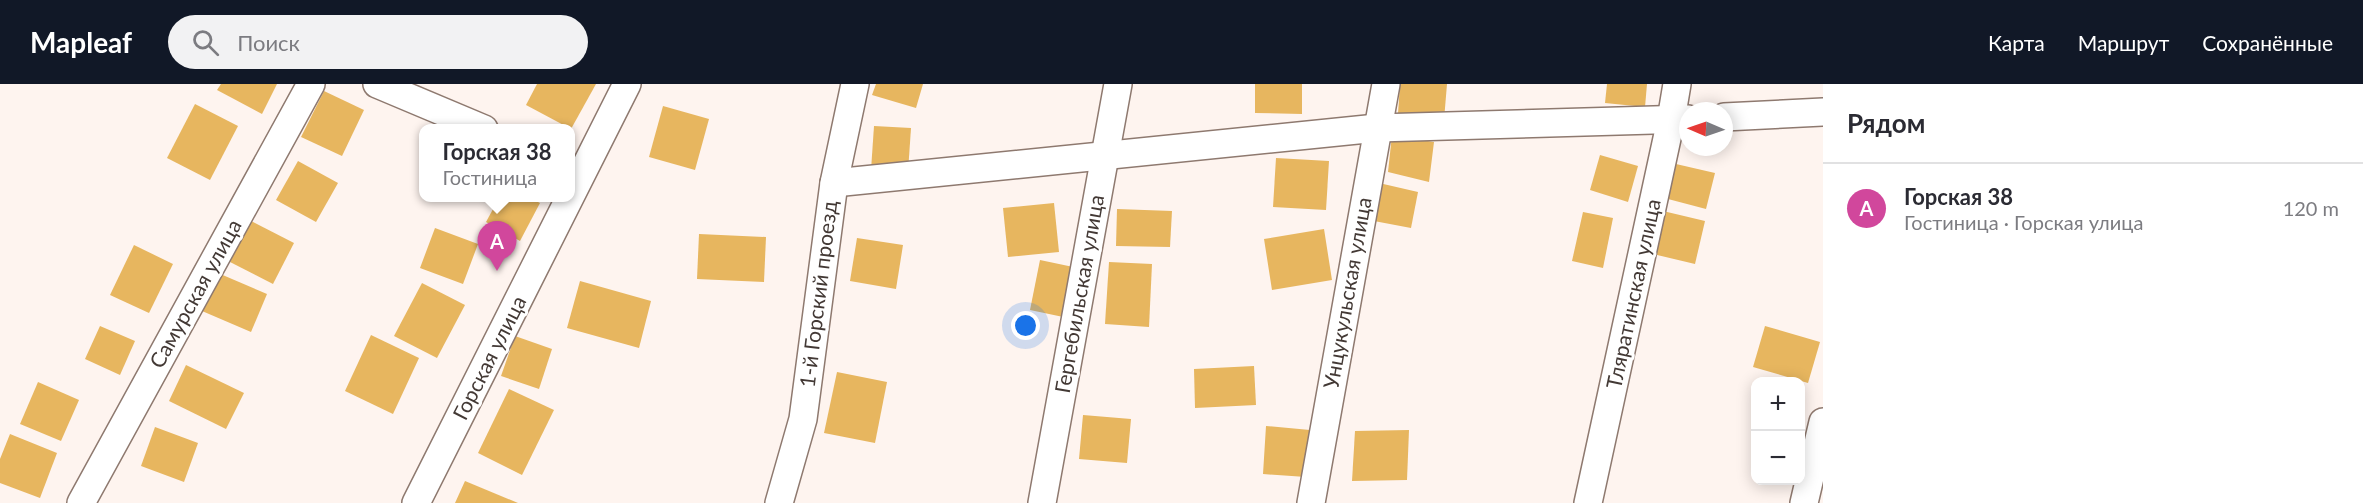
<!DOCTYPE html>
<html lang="ru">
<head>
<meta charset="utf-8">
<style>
	body { margin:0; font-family:Lato,sans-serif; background:#f2f2f3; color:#2b2b33 }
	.controls { position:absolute; right:18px; bottom:18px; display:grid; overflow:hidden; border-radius:12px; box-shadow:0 3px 15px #0003 }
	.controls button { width:54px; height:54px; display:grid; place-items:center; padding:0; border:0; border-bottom:2px solid #e1e1e2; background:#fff; color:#2b2b33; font:30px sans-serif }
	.compass { position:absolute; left:1679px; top:18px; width:54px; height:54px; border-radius:50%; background:#fff; box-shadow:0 3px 15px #0003; rotate:272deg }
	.you { position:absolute; left:1026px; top:242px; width:21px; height:21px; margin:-15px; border:4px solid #fff; border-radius:50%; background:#1a73e8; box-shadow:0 0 0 9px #1a73e833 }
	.badge { display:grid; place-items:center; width:39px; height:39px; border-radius:50%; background:#111827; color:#fff; font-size:20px; font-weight:700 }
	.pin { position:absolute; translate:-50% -50px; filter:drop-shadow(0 2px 3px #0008) }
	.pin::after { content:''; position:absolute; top:32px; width:21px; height:18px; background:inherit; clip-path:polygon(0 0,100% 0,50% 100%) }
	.popup { position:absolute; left:419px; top:40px; width:156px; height:78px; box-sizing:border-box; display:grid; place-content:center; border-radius:12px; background:#fff; filter:drop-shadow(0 2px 4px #0005); font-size:20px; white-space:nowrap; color:#7c7c81 }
	.popup b { font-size:22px; color:#2b2b33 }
	.popup::after { content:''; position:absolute; left:50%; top:100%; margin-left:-12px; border:12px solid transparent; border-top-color:#fff }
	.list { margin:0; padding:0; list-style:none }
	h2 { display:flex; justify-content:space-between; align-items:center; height:78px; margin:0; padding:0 24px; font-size:26px }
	h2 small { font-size:20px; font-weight:400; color:#7c7c81 }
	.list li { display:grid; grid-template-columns:39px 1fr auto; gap:18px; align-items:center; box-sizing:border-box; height:90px; padding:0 24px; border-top:2px solid #e1e1e2 }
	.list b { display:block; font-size:22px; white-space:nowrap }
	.list p { margin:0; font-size:20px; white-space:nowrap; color:#7c7c81 }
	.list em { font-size:20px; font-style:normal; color:#7c7c81 }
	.icon { flex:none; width:33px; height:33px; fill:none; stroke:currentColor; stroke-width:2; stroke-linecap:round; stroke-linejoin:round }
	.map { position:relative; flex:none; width:1823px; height:419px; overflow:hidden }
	header { display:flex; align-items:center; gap:36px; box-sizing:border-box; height:84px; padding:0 30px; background:#111827; color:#fff }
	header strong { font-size:28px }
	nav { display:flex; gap:33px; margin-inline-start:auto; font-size:21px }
	.search { width:420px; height:54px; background:#f2f2f3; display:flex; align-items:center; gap:15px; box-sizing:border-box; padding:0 21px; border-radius:33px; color:#7c7c81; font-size:22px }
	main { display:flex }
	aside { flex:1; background:#fff }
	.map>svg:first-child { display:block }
	.building { fill:#e7b65f }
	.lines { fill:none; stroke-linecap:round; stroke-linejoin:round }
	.minor-casing { stroke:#8e796f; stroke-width:30 }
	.minor { stroke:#fff; stroke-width:27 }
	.labels { text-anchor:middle; stroke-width:6; stroke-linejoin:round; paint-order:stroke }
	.street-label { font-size:21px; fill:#433935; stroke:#fff }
</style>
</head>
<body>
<header>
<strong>Mapleaf</strong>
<div class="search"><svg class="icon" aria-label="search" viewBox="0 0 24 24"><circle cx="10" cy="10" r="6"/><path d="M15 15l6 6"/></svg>Поиск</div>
<nav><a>Карта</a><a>Маршрут</a><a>Сохранённые</a></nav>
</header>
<main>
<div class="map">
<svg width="1823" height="419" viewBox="0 0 1823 419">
	<rect width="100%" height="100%" fill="#fef4ef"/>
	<!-- building -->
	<g class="building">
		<polygon points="221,0 277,0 262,30 217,6"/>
		<polygon points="537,0 596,0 571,45 526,21"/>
		<polygon points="876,0 923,0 916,24 872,11"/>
		<polygon points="1255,0 1302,0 1302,30 1255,29"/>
		<polygon points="1400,0 1447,0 1444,36 1398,30"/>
		<polygon points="1607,0 1647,0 1645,23 1605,19"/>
		<polygon points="324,7 364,26 342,72 301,53"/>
		<polygon points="195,20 238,42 210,96 167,74"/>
		<polygon points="663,22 709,35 695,86 649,73"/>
		<polygon points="874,42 911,44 908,88 871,86"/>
		<polygon points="1392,51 1434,58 1429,98 1388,88"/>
		<polygon points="1600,71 1638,82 1628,118 1590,106"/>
		<polygon points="1276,74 1329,77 1326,126 1273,123"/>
		<polygon points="298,77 338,99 316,138 276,116"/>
		<polygon points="1676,80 1715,89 1706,125 1668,115"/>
		<polygon points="1379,99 1418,108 1411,144 1374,137"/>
		<polygon points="499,114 530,114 540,119 520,157 486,138"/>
		<polygon points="1054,119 1059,168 1008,173 1003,124"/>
		<polygon points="1117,125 1172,127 1170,163 1116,162"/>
		<polygon points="1663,127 1705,137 1695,180 1653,170"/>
		<polygon points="1583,128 1613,134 1603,184 1572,177"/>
		<polygon points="251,137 294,159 273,200 230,178"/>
		<polygon points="435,144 478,160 463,200 420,184"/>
		<polygon points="1324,145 1332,196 1272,206 1264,155"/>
		<polygon points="699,150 766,153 764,198 697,195"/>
		<polygon points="857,154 903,161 896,205 850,197"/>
		<polygon points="134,161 173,180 149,229 110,211"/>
		<polygon points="1040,176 1078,184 1068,234 1030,226"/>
		<polygon points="1109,178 1152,180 1149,243 1105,240"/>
		<polygon points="218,189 267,210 251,248 202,227"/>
		<polygon points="580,197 651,217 639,264 567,244"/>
		<polygon points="422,199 465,221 437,274 394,252"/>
		<polygon points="100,242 135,257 120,291 85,275"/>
		<polygon points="1765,242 1820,258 1808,299 1753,283"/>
		<polygon points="371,251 419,274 393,330 345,307"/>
		<polygon points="515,252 552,265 539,305 501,292"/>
		<polygon points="186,281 244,309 226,345 169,317"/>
		<polygon points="1254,282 1256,321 1195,324 1194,285"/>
		<polygon points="837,288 887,298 875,359 824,349"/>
		<polygon points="38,298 79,316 61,357 20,340"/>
		<polygon points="509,305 554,326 522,391 478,369"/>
		<polygon points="1083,331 1131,335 1127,379 1079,375"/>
		<polygon points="1266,342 1310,346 1306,393 1263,390"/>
		<polygon points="155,343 198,359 184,398 141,382"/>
		<polygon points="1409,346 1407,396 1352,397 1355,347"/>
		<polygon points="10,350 57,369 40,414 0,399 0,375"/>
		<polygon points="465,397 518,419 455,419"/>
	</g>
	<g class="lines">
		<defs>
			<g id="minor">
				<polyline points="377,0 484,45"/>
				<polyline points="1724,33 1823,28"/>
				<polyline points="834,99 1377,44 1688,35"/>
				<polyline points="81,419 311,0"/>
				<polyline points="416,419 627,0"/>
				<polyline points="779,419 803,335 834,99 855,0"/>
				<polyline points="1042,419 1118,0"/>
				<polyline points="1311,419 1386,0"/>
				<polyline points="1588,419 1671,36 1677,0"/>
				<polyline points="1804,419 1823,338"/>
			</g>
		</defs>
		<!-- minor casing -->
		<use href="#minor" class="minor-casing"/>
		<!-- minor -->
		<use href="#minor" class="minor"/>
	</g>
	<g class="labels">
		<!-- street labels -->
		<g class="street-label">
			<text transform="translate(1348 209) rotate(-80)" y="7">Унцукульская улица</text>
			<text transform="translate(196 210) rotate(-61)" y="7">Самурская улица</text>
			<text transform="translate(819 210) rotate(-83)" y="7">1-й Горский проезд</text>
			<text transform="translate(1080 210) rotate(-80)" y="7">Гергебильская улица</text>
			<text transform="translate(1634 210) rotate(-78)" y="7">Тляратинская улица</text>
			<text transform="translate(490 274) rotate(-63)" y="7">Горская улица</text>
		</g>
	</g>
</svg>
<div class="controls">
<button>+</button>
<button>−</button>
</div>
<svg class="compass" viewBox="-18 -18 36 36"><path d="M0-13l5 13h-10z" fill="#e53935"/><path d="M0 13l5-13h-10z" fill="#7c7c81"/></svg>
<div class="you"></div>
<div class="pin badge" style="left:497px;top:187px;background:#d1479c">A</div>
<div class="popup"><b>Горская 38</b>Гостиница</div>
</div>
<aside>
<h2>Рядом<small></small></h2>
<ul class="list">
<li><span class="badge" style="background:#d1479c">A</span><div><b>Горская 38</b><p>Гостиница · Горская улица</p></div><em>120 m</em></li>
</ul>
</aside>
</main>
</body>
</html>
